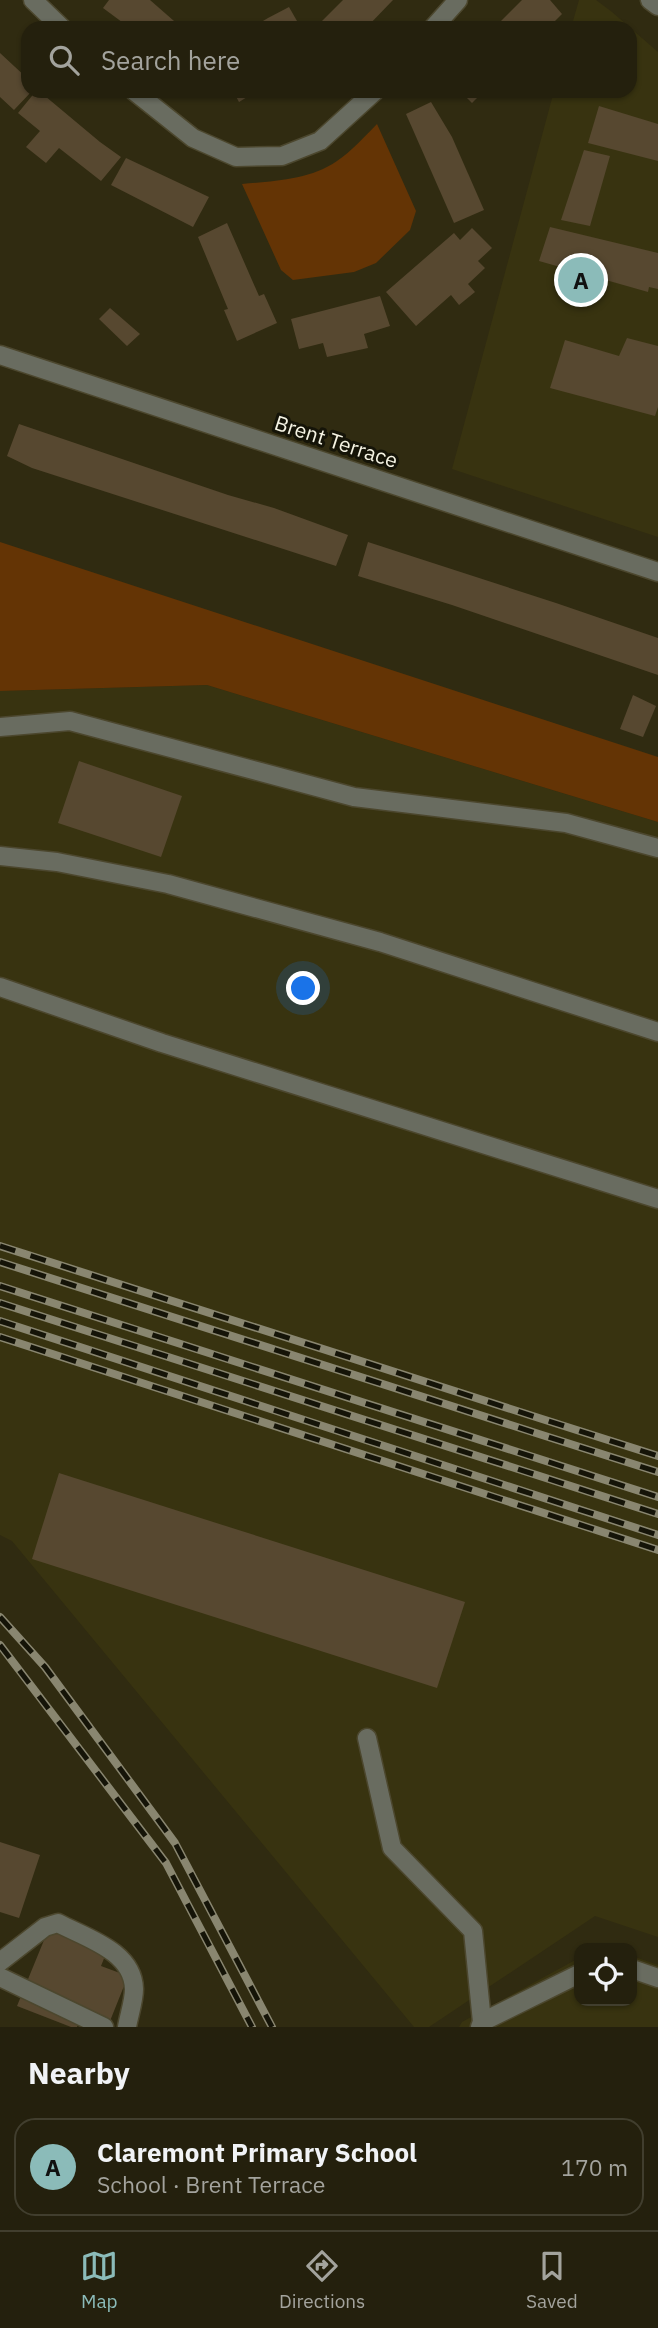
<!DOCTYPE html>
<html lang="en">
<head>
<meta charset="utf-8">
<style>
	body { margin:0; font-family:"IBM Plex Sans",sans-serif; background:#302d1b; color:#f1f3f6 }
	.controls { position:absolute; right:21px; bottom:21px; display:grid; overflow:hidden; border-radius:14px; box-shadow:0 2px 5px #0004 }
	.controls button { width:63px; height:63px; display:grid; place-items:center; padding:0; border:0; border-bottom:2px solid #413e2e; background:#24200d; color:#f1f3f6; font:35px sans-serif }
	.you { position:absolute; left:304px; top:989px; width:24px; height:24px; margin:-18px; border:5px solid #fff; border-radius:50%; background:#1a73e8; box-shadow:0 0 0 10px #1a73e833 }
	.badge { display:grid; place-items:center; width:46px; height:46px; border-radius:50%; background:#8bbbb9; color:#111; font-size:23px; font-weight:700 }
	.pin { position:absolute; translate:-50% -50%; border:4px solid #fff; box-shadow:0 2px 7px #0006 }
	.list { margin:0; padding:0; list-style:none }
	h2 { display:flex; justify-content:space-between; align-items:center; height:91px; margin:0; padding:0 28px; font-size:30px }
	h2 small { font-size:23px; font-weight:400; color:#a3a39d }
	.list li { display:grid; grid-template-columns:46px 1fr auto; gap:21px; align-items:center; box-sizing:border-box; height:98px; margin:0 14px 14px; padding:0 14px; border:2px solid #413e2e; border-radius:21px }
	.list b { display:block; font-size:26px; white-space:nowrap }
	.list p { margin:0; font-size:23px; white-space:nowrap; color:#a3a39d }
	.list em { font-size:23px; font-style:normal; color:#a3a39d }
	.icon { flex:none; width:38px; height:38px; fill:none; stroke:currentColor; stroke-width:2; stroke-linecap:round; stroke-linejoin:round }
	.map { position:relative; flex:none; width:658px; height:2027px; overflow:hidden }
	.search { position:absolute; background:#24200d; box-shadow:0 2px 5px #0004; left:21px; right:21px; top:21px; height:77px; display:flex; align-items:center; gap:18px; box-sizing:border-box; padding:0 24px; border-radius:21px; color:#a3a39d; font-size:26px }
	.sheet { height:203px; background:#24200d }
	nav { display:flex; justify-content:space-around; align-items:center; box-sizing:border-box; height:98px; border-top:2px solid #413e2e; background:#24200d; font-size:19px; color:#a3a39d }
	nav a { display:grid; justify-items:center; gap:4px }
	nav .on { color:#8bbbb9 }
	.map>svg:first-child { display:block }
	.built { fill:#383310 }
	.green { fill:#643405 }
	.building { fill:#574830 }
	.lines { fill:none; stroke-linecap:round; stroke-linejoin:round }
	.minor-casing { stroke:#4c472e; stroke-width:21 }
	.minor { stroke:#696c60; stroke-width:18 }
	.rail-casing { stroke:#898670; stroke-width:8 }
	.rail { stroke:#151408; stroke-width:5; stroke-dasharray:16; stroke-linecap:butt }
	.labels { text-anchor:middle; stroke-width:6; stroke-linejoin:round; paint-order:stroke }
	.street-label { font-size:21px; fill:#f5f3e3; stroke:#151408 }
</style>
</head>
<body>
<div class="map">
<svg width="658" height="2027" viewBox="0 0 658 2027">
	<rect width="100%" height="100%" fill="#302b11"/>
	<!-- built -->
	<g class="built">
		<polygon points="579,0 596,0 612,12 658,52 658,537 452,469 554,91 630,91 630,28 571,28"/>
		<polygon points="207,685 658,822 658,1937 595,1916 429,2027 414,2027 12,1541 0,1535 0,691"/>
		<polygon points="632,1956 658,1965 658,2027 459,2027 462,2022 579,1958 579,2001 632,2001"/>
	</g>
	<!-- green -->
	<g class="green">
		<path d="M 377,124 L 416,211 L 410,230 L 376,263 L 354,272 L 293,280 L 281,270 L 242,184 C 274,181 310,180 337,161 C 352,151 365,136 377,124 Z"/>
		<polygon points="0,542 658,757 658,822 207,685 0,691"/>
	</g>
	<!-- building -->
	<g class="building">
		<polygon points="109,0 150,0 182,28 130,28 103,8"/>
		<polygon points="343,0 393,0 366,28 315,28"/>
		<polygon points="522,0 550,0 562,14 548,28 494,28"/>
		<polygon points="289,7 301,28 251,28 268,18"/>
		<polygon points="0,53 28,79 28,91 32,91 14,110 0,97"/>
		<polygon points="36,91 39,91 100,142 121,157 101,181 59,148 46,163 26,147 40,131 18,113"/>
		<polygon points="233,91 257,91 239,102"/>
		<polygon points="460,91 484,91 472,103"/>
		<polygon points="431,102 452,137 484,210 454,223 406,114"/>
		<polygon points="599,106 658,124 658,161 588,143"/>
		<polygon points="584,150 610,156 590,226 561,220"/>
		<polygon points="126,158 209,197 193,227 111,185"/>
		<polygon points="227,223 259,296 264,294 277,323 237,341 224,310 228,309 198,237"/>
		<polygon points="550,227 658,253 658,289 649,287 648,292 539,261"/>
		<polygon points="472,228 492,248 478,261 485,268 468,284 475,292 459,305 451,295 416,326 386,292 454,233 460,240"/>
		<polygon points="380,296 390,326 364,334 368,348 327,357 323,343 299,349 291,319"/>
		<polygon points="110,308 140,334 127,346 99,319"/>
		<polygon points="627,338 658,346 658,407 655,416 550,388 565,340 619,356"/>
		<polygon points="19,424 228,495 274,508 348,535 336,566 32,468 7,456"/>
		<polygon points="368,542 556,603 658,638 658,675 452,605 358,576"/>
		<polygon points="633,695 656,706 643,737 620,729"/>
		<polygon points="79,761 182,796 161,857 58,823"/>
		<polygon points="59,1473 465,1602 437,1688 32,1559"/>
		<polygon points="0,1842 40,1855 19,1918 0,1912"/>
		<polygon points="49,1928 107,1951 101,1966 128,1976 110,2021 84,2010 77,2027 71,2027 17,2006"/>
	</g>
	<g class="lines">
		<defs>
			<g id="minor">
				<polyline points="33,0 62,28"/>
				<polyline points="650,0 658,6"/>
				<polyline points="433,28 458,0"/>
				<polyline points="134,91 193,138 236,157 282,156 320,141 375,91"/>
				<polyline points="0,355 658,572"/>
				<polyline points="0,727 70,721 354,797 566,823 658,848"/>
				<polyline points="0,856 57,862 168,884 380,942 658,1032"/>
				<polyline points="0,987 162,1043 658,1199"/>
				<polyline points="367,1738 392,1848 473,1931 482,2022"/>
				<path d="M 0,1962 L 45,1927 L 58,1923 C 86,1938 133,1951 134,1989 C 134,2001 129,2015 127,2027"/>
				<polyline points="632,1969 658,1978"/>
				<polyline points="0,1977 104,2027"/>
				<polyline points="480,2027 482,2022 579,1974"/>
			</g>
		</defs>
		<!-- minor casing -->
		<use href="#minor" class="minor-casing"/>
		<!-- minor -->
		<use href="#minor" class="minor"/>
		<defs>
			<g id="rail">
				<polyline points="0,1246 658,1456"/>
				<polyline points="0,1262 658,1472"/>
				<polyline points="0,1286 658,1497"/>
				<polyline points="0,1303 658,1514"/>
				<polyline points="0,1321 658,1535"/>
				<polyline points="0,1337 658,1550"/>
				<polyline points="0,1617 45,1667 175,1843 272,2027"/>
				<polyline points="0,1645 166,1863 252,2027"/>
			</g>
		</defs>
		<!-- rail casing -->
		<use href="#rail" class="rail-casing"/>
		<!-- rail -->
		<use href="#rail" class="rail"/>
	</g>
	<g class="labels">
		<!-- street labels -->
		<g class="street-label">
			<text transform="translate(336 442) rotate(18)" y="7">Brent Terrace</text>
		</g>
	</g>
</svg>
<div class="controls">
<button><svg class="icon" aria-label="locate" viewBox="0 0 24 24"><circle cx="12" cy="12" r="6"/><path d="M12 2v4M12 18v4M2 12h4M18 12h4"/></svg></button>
</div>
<div class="you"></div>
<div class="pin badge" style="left:581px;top:280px">A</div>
<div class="search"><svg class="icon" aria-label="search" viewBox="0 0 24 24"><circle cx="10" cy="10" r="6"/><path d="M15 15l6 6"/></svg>Search here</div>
</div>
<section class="sheet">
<h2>Nearby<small></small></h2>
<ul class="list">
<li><span class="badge">A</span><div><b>Claremont Primary School</b><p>School · Brent Terrace</p></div><em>170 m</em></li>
</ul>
</section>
<nav>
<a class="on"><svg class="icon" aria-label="map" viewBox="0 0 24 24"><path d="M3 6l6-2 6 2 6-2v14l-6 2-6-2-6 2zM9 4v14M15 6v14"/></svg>Map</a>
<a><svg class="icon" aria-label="directions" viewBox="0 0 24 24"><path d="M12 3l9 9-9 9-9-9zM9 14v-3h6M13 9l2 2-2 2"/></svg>Directions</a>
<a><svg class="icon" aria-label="saved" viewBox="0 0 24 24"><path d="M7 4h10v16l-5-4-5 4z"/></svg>Saved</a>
</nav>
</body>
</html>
